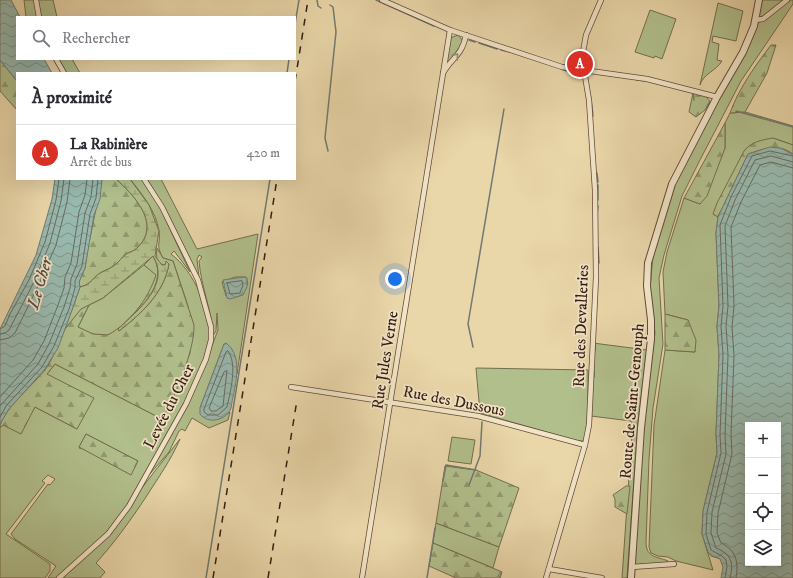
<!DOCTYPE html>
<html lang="fr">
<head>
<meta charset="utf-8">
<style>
	body { margin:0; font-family:"IM FELL DW Pica",serif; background:#f7f7f7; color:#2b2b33 }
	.controls { position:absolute; right:12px; bottom:12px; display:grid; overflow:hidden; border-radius:0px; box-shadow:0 4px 16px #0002 }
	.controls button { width:36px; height:36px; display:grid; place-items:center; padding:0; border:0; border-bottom:1px solid #e1e1e2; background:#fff; color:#2b2b33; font:20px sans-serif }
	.you { position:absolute; left:395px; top:279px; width:14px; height:14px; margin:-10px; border:3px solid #fff; border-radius:50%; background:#1a73e8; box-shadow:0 0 0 6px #1a73e833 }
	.badge { display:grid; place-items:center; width:26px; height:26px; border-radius:50%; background:#d93025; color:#fff; font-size:13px; font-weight:700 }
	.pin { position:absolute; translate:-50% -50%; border:2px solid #fff; box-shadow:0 1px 4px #0006 }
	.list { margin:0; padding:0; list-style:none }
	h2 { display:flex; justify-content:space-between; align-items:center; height:52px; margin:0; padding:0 16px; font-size:17px }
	h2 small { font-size:13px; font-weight:400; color:#7c7c81 }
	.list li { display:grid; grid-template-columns:26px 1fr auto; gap:12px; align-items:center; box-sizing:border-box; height:56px; padding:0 16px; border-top:1px solid #e1e1e2 }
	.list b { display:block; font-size:15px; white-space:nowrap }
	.list p { margin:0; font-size:13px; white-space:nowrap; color:#7c7c81 }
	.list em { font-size:13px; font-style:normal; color:#7c7c81 }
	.icon { flex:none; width:22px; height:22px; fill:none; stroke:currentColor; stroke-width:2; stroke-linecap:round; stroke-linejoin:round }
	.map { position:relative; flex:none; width:793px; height:578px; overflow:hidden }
	.search { position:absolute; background:#fff; box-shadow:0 4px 16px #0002; left:16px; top:16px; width:280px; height:44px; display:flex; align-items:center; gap:10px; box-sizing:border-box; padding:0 14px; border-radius:0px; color:#7c7c81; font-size:15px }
	.panel { position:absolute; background:#fff; box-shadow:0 4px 16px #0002; left:16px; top:72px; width:280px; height:108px; border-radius:0px }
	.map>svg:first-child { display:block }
	.green { fill:#b1bf8c; stroke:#746e4e; fill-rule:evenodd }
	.forest { fill:url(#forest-firs); stroke:#746e4e }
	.wetland { fill:url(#wetland-marsh); stroke:#746e4e }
	.water { fill:url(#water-waves); stroke:#717a6f; fill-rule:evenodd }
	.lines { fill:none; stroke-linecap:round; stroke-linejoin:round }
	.shore { stroke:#686a5f; stroke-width:1 }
	.stream { stroke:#717a6f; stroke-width:1.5 }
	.minor-casing { stroke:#644a37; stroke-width:6 }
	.tertiary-casing { stroke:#644a37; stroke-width:8 }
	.minor { stroke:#f1e4c7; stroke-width:4.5 }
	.tertiary { stroke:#f1e4c7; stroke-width:6 }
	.rail { stroke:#371c11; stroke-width:1.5; stroke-dasharray:7 7; stroke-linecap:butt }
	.oneway { stroke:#9d8a75 }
	.labels { text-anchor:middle; stroke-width:3.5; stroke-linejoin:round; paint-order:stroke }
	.street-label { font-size:16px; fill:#371c11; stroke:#f1e4c7 }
	.water-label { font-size:17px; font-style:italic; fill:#544b40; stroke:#f1e4c7 }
</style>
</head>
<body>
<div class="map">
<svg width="793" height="578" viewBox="0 0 793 578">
	<defs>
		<pattern id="forest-firs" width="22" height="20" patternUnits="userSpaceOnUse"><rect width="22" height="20" fill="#b1bf8c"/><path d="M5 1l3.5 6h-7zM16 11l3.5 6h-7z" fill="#919a71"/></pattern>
		<pattern id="wetland-marsh" width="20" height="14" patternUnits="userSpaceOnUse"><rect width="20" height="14" fill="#b1bf8c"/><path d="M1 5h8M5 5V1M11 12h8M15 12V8" fill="none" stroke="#919a71"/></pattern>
		<pattern id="water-waves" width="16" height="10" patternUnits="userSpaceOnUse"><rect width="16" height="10" fill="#98b8ad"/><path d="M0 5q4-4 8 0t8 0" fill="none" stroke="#7d958b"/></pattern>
	</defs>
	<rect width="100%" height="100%" fill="#e9d6a9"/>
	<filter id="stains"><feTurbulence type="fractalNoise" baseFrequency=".005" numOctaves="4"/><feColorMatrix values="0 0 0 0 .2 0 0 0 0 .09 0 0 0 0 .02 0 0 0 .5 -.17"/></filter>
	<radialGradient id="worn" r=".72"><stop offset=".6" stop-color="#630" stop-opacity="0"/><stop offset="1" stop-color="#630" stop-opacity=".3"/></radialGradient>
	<!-- green -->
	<g class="green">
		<polygon points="24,0 34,0 38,17 26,17"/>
		<polygon points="38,0 53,0 57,17 41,17"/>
		<polygon points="761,0 785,0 763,16 759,17"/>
		<path d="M 788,0 L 793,0 L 793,4 L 741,81 L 700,160 L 682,196 L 664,255 L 659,278 L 663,344 L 653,408 L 649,459 L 646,543 C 647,558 656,556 668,561 L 667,563 L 637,565 L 635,563 L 643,425 L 655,333 L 650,289 L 653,255 L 674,184 L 756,24 L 771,15 Z"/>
		<path d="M 718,3 L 743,11 L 736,41 L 713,36 L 712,42 L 719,44 L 717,60 L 722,61 C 716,71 703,74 700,85 Z"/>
		<polygon points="650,10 676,19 662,59 655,56 654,58 635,52"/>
		<polygon points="458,35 463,41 459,51 446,64 450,38"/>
		<polygon points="58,59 72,59 80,73 66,73"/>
		<polygon points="745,112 793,126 793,145 773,138 713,214 718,217 716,233 719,306 717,326 719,355 716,434 717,453 703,511 702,534 713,570 676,561 668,557 658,556 651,553 649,547 654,425 665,350 695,352 688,320 665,314 663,272 667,252 684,198 700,204 725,148 725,123 730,113"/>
		<path d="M 130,179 L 143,179 L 154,195 L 190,272 L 174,251 L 171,254 C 194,271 212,312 209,340 C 205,372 182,405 167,433 C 149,466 133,502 108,531 C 92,548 73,563 56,578 L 48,578 L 56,566 L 15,539 L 11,534 L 48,484 L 50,485 L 55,479 L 48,475 L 42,481 L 45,483 L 6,534 L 50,564 L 50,571 L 45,578 L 0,578 L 0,428 L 2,425 L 29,417 L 35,407 L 77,429 L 47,374 L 55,364 L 162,419 L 168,408 L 190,353 L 188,306 L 173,261 L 163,258 C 155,244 161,244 159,231 C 156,211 142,194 130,179 ZM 86,434 L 138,461 L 79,448 Z"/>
		<path d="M 147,179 L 161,179 L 197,249 L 258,234 L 237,374 L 234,354 L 224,344 L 200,408 L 219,419 L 230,412 L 228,420 L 209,428 L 192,418 L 185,431 L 182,429 L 179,431 L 169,452 L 149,475 L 199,379 L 218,330 L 217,313 L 216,331 L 213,336 C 212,310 201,287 199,261 L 202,257 L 199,255 L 197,259 L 199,277 L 165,208 ZM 235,277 L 246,277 L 248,284 L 226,296 L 222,282 Z"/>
		<path d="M 144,265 L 157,275 C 155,280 153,287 150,292 C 145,302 118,334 107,335 C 97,337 87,332 78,327 L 89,305 L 103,298 Z"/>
		<polygon points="593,343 647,350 638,422 627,578 622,578 632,433 631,421 591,416"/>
		<polygon points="476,368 588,370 588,414 585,438 583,441 578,441 480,413"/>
		<polygon points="452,437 475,440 471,464 448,461"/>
		<path d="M 180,439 C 171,460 158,478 146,497 C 130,521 115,542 96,563 L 105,572 L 100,578 L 62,578 L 95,548 Z"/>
		<polygon points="436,523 499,547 493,568 433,543"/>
	</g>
	<!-- forest -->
	<g class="forest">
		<path d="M 771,45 L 776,45 L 767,73 L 745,112 L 730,113 C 739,88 755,66 771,45 Z"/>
		<polygon points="0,60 17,81 17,110 0,91"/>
		<path d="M 693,93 C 700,94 707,95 710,102 L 705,110 L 696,117 L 689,112 Z"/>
		<polygon points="725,123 725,148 707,196 700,204 684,198"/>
		<path d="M 773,138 L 793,145 L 793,154 C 779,143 763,149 748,154 L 718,217 L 713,214 L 717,203 L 744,151 C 751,142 761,140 773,138 Z"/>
		<path d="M 102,179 L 116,179 C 135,196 162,225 137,248 C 134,251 130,252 126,254 C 122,257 119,262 115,265 C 111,268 106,270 102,272 C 92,277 93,284 80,287 L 79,282 L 85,268 L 88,248 Z"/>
		<path d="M 157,248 L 163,258 L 173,261 L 194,325 C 195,349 175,397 162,419 L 55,364 L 47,374 L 94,398 L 77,429 L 35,407 L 21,434 L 3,425 L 0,428 C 0,412 35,383 45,370 C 60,350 63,314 89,305 L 78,327 L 93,334 L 108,335 C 131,322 148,299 156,275 L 144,265 L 153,256 C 170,285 137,311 118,329 L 119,331 C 141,314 164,293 169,264 L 164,265 C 156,263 156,256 157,248 Z"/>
		<polygon points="665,314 688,320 696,340 695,352 665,350"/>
		<polygon points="86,434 138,461 131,475 79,447"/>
		<polygon points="445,466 476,470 519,488 499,547 436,523"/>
		<polygon points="626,486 630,486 627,514 615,507 615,499 613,495"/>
		<polygon points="433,543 502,572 500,578 456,578 429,566"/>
	</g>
	<!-- wetland -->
	<path class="wetland" d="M 116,179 L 130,179 L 149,205 L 159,231 L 155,256 L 162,265 L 165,265 L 166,261 L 169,264 C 164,293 141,314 119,331 L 118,329 C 137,311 171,285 153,256 L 103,298 L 81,309 L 65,329 L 80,287 C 93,284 92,277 102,272 C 106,270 111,268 115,265 C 119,262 122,257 126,254 C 130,252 134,251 137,248 C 162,225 135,196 116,179 Z"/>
	<!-- water -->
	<g class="water">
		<polygon points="0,0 11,0 20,17 17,17 17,59 44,59 52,73 17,73 17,81 0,60"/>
		<path d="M 770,147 L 780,148 L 793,154 L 793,578 L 721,578 L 723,567 L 720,559 L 711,556 L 708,552 L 702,534 L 703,511 L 717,453 L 716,434 L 719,355 L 717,326 L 719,306 L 716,233 L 718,217 L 748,154 ZM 748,425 L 778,425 L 778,563 L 748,563 Z"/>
		<polygon points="55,179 102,179 100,199 94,215 85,268 79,282 80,287 72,310 58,348 45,369 9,409 0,424 0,329 36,255 52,199"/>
		<polygon points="244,277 247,278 247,287 243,295 230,299 227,298 223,280"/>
		<path d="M 226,343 C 245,357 234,389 231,408 C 227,420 208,425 200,414 L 200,408 L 224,344 Z"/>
	</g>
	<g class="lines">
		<!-- shore -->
		<g class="shore">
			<polygon points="242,281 243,285 240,293 230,294 227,283"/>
			<polyline points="0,329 5,326 10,314 29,280 45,242 56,200 59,179"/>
			<polyline points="0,334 5,333 9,330 34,282 50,243 61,201 64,179"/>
			<polyline points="0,340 9,338 15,333 39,284 56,245 67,202 70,179"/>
			<path d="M 228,351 C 238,364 230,393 227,407 L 218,415 L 208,415 L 204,412 L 204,409 L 226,352 Z"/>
			<polygon points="227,371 223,406 216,411 211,411 209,408 224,372"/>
			<polyline points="0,397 33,360 44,341 58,305 64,288 65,277 71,263 79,212 85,195 87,179"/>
			<polyline points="0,406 38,364 49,344 64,307 70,288 71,279 77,264 85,213 91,197 93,179"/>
			<polyline points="0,417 6,406 42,367 54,346 69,309 75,288 75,281 82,266 90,214 96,198 98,179"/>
			<polyline points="725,578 727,567 726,560 722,556 711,550 706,534 707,512 721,453 720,435 723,355 721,326 723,306 720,225 731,197 752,156 770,151 793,156"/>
			<path d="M 730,578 C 734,562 731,554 716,548 L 711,533 L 712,512 L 726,454 L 725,435 L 728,355 L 726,326 L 728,306 L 725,226 L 735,200 L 755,160 L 771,156 L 793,162"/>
			<path d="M 736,578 C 739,562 736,550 721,543 L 717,533 L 718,513 L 732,454 L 731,435 L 734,356 L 732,327 L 734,306 L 731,227 L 741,202 L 760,165 L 771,162 L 793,168"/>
		</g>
		<!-- stream -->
		<g class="stream">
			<polyline points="317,0 318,6 321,8"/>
			<polyline points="376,0 434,26"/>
			<polyline points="295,24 299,0"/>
			<polyline points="469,40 475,42"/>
			<polyline points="479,43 497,49"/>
			<polyline points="501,50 515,53"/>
			<polyline points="561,69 567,71"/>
			<polyline points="287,73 289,59"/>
			<polyline points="576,74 581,75"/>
			<polyline points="637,80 647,81"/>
			<polyline points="693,92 694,100"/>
			<polyline points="591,99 593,116"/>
			<polyline points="736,111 793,127"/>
			<polyline points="328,151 325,138 336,32 333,7 330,5"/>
			<polyline points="597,173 598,182"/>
			<polyline points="598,185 598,200"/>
			<polyline points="597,216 598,206"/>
			<polyline points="598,247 599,263"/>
			<polyline points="473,347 468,324 504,109"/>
			<polyline points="595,350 595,342"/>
			<polyline points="594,377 594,371"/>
			<polyline points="443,481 446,465 476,470"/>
			<polyline points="469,485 480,456 482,422"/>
			<polyline points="206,578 270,179"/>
			<polyline points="427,578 435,528"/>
		</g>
		<defs>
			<g id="minor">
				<polyline points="36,0 39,17"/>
				<polyline points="382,0 450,30 562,67 647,79 717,97"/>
				<polyline points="755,20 763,19 787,0"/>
				<polyline points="56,59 64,73"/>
				<polyline points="580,69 586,35 601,0"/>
				<path d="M 443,73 C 452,57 462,56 466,35"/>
				<polyline points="291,387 478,416 585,445"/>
				<polyline points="632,567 674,564"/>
				<polyline points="549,569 602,578"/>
				<polyline points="59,578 108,534 129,506 186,404 206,359 211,340 211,327 198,280 162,207 144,179"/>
				<polyline points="362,578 450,30"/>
				<polyline points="546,578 585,445 589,425 596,277 595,190 589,100 584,70"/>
			</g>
			<polyline id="tertiary" points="631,578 641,428 651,339 651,320 647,286 648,263 672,184 717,97 743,52 754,26 759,0"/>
		</defs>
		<!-- minor casing -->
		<use href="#minor" class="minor-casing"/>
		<!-- tertiary casing -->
		<use href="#tertiary" class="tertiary-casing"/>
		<!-- minor -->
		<use href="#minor" class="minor"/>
		<!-- tertiary -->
		<use href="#tertiary" class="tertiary"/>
		<!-- rail -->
		<g class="rail">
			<polyline points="295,81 308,0"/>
			<polyline points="213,578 277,179"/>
			<polyline points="268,578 297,400"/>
		</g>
	</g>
	<!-- one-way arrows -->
	<defs><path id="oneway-chevron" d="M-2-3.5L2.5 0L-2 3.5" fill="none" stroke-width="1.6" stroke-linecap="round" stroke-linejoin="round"/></defs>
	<use class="oneway" href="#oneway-chevron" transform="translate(456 56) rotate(-48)"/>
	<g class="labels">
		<!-- street labels -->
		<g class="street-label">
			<text transform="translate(580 326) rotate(-88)" y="6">Rue des Devalleries</text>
			<text transform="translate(384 360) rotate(-81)" y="6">Rue Jules Verne</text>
			<text transform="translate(454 400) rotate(11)" y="6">Rue des Dussous</text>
			<text transform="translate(631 401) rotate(-85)" y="6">Route de Saint-Genouph</text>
			<text transform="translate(168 406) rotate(-63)" y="6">Levée du Cher</text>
		</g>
		<!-- water labels -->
		<g class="water-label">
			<text transform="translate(39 283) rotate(-74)" y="6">Le Cher</text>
		</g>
	</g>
	<rect width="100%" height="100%" filter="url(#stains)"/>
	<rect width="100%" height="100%" fill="url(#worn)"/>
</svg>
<div class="controls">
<button>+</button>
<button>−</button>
<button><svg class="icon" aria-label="locate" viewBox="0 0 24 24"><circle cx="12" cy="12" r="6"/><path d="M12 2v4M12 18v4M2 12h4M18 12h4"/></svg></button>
<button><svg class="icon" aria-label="layers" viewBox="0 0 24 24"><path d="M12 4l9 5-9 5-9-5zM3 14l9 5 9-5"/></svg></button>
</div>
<div class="you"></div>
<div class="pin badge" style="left:580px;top:64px">A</div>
<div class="search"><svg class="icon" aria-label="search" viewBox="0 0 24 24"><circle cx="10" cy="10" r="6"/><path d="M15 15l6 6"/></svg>Rechercher</div>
<section class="panel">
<h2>À proximité<small></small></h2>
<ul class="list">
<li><span class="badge">A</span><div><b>La Rabinière</b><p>Arrêt de bus</p></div><em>420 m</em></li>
</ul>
</section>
</div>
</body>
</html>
